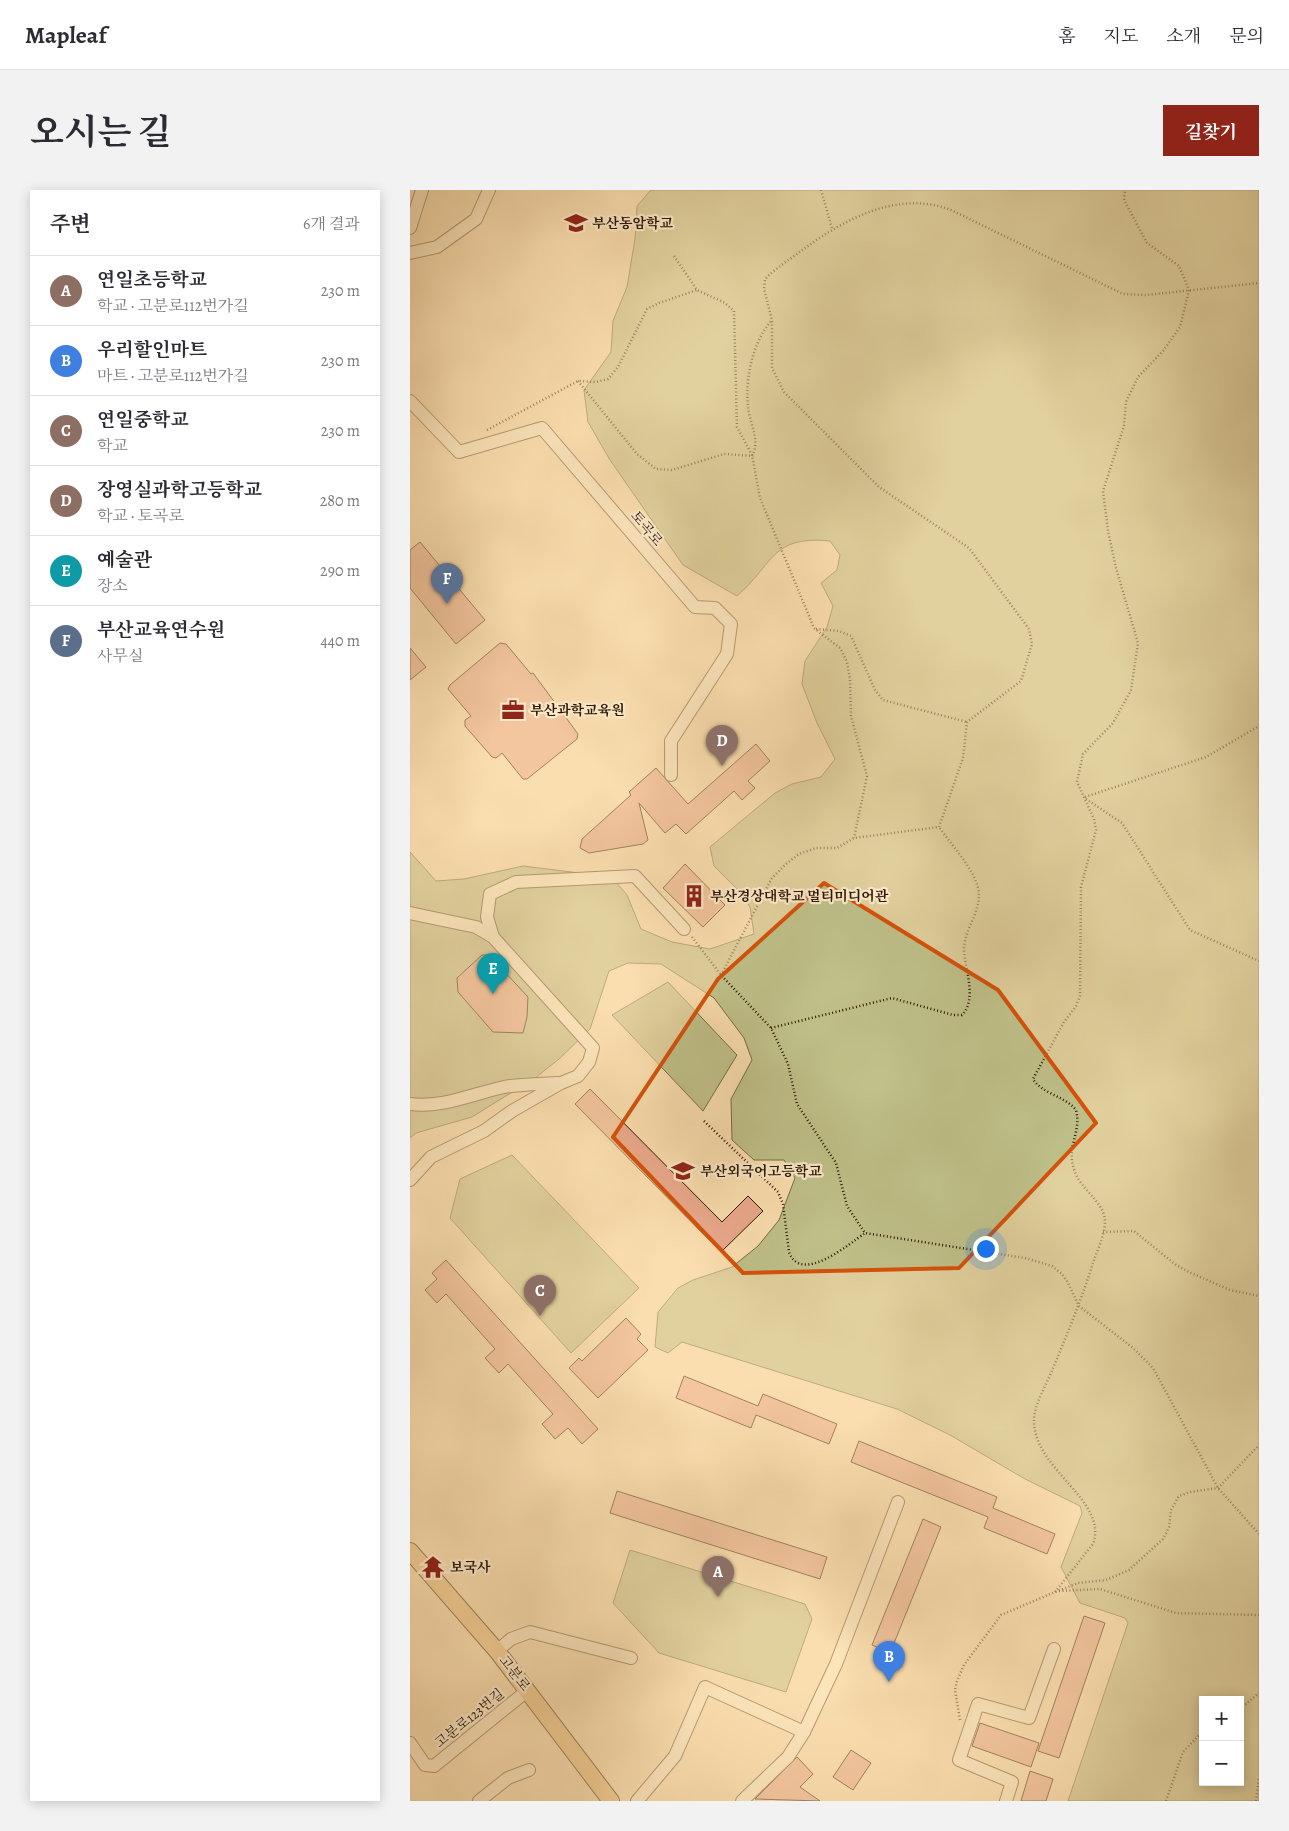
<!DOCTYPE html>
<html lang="ko">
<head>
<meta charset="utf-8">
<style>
	body { margin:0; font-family:Alegreya,"Noto Serif KR",serif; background:#f2f2f3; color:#2b2b33 }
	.controls { position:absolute; right:15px; bottom:15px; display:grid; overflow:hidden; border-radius:0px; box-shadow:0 2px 12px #0003 }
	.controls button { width:45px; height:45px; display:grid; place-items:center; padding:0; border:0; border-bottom:1px solid #e1e1e2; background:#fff; color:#2b2b33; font:25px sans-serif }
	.you { position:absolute; left:575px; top:1058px; width:18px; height:18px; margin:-12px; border:4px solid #fff; border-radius:50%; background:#1a73e8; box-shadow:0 0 0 8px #1a73e833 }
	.badge { display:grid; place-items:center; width:32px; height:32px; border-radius:50%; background:#8f2418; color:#fff; font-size:16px; font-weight:700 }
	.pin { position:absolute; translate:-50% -41px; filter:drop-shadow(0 1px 2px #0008) }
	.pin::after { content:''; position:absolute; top:26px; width:18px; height:15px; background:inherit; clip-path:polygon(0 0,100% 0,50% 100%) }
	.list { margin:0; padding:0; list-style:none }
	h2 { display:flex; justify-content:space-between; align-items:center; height:65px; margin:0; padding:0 20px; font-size:21px }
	h2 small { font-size:16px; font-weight:400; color:#7c7c81 }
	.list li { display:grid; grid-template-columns:32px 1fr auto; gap:15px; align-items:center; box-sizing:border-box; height:70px; padding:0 20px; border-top:1px solid #e1e1e2 }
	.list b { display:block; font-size:19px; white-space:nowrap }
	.list p { margin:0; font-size:16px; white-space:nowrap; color:#7c7c81 }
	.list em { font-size:16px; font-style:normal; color:#7c7c81 }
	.map { position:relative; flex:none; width:849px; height:1611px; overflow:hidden; border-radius:0px }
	header { display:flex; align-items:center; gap:30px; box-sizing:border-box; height:70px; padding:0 25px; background:#fff; border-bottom:1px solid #e1e1e2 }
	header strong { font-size:24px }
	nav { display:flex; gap:28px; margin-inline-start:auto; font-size:18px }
	.intro { display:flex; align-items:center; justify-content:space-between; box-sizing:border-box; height:120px; padding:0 30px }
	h1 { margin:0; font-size:35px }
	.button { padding:12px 22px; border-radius:0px; background:#8f2418; color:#fff; font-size:18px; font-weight:700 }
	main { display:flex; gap:30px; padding:0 30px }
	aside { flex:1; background:#fff; border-radius:0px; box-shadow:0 2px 12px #0003 }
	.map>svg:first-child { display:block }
	.green { fill:#c0c18a; stroke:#766c45; fill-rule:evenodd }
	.building { fill:#eba98d; stroke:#2c1600 }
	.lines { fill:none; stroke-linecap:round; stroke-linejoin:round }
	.minor-casing { stroke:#60482c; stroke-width:14 }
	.major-casing { stroke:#2c1600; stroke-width:18 }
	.path { stroke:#2c1600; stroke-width:2.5; stroke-dasharray:1 2.5; stroke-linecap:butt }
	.minor { stroke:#fceacb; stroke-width:12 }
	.major { stroke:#eebf78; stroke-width:16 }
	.marked { fill:none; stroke:#d5520b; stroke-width:4; stroke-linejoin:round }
	.labels { text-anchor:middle; stroke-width:4.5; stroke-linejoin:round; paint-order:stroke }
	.poi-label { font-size:14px; font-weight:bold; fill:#2c1600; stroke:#fceacb; text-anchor:start }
	.street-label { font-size:14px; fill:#2c1600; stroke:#fceacb }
</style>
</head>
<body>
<header>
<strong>Mapleaf</strong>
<nav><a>홈</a><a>지도</a><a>소개</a><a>문의</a></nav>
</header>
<div class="intro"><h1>오시는 길</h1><a class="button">길찾기</a></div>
<main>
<aside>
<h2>주변<small>6개 결과</small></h2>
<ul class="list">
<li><span class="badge" style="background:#8d6e63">A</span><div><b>연일초등학교</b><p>학교 · 고분로112번가길</p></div><em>230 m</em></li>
<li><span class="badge" style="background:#3f7fe0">B</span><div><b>우리할인마트</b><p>마트 · 고분로112번가길</p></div><em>230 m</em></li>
<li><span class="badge" style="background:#8d6e63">C</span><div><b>연일중학교</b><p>학교</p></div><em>230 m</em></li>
<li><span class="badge" style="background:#8d6e63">D</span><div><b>장영실과학고등학교</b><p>학교 · 토곡로</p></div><em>280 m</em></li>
<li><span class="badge" style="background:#0f9aa8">E</span><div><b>예술관</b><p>장소</p></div><em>290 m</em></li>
<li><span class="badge" style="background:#5c6f8a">F</span><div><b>부산교육연수원</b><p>사무실</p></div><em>440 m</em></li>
</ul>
</aside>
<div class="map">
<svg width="849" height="1611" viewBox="0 0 849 1611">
	<rect width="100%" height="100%" fill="#fbdeaf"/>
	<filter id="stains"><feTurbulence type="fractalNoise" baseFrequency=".004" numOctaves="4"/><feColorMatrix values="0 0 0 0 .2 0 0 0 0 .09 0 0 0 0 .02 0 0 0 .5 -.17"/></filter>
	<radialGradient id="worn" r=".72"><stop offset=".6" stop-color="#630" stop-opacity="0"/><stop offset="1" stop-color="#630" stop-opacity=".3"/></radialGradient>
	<!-- green -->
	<g class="green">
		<path d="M 241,0 L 849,0 L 849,1611 L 658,1611 L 718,1433 L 715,1428 L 670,1413 L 651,1377 L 672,1323 L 670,1316 L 615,1289 L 540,1245 L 487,1219 L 272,1152 L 258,1163 L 245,1157 L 248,1122 L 268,1098 L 283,1090 L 322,1077 L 348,1056 L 369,1030 L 385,988 L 374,970 L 344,970 L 322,950 L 321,909 L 342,870 L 334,848 L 304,808 L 251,774 L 218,773 L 199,781 L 180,839 L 149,869 L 125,888 L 62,927 L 6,943 L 0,948 L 0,662 L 26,691 L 54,689 L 113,676 L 202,687 L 217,705 L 231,739 L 262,752 L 300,759 L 344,744 L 340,717 L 328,700 L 304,676 L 300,657 L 365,603 L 382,594 L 411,587 L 425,569 L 407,533 L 392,494 L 395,471 L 417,437 L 423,416 L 411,393 L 427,380 L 430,365 L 420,351 C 361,345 364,374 327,406 L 273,375 L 200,270 L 178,232 L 174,200 L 201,162 L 203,131 L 217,97 L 225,49 L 227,16 ZM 793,1510 L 830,1510 L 830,1592 L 793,1592 Z"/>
		<polygon points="258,792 327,865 293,921 202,825"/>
		<polygon points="102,965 229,1098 161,1163 40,1028 50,989"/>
		<polygon points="220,1360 395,1414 402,1429 376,1502 249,1463 203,1413"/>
	</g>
	<!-- building -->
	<g class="building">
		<polygon points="10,352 75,430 46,454 0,398 0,360"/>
		<polygon points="90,453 96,454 121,484 123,483 168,544 167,549 117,589 113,589 92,563 86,568 82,567 55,536 55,530 61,526 38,499 40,495"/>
		<polygon points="0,458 16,477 0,490"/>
		<polygon points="346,554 360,571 338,591 345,598 332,610 324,601 276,644 266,634 255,643 229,613 238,650 233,654 179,663 170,658 172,649 221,605 219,602 246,578 278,614"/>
		<polygon points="275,674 315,715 293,737 253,698"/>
		<polygon points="72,765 79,765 118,807 117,827 113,843 83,842 48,802 47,788"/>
		<polygon points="180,899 312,1032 338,1006 353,1021 311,1062 165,914"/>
		<polygon points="36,1070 188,1239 172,1254 158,1238 145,1249 132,1234 143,1224 98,1174 89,1183 75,1168 85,1159 36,1104 27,1113 15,1100 27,1089 22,1083"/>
		<polygon points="216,1128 231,1144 227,1149 238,1160 188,1208 159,1178 169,1168 172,1171"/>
		<polygon points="274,1186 348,1216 353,1204 427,1234 419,1254 346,1225 341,1238 266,1208"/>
		<polygon points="449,1251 587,1307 583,1318 645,1344 637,1364 574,1338 578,1327 441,1272"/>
		<polygon points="207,1301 417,1367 410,1389 200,1323"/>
		<polygon points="513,1329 531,1337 480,1463 462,1455"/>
		<polygon points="674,1426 695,1433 649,1568 628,1561"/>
		<polygon points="570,1533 629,1553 621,1577 562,1556"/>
		<polygon points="441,1560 461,1573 443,1600 423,1587"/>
		<polygon points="387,1567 403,1584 390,1597 410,1611 345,1609"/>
		<polygon points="620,1581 643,1589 636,1611 611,1611"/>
	</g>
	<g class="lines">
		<defs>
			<g id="minor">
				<polyline points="0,38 12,0"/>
				<polyline points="0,63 27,57 66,29 79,0"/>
				<polyline points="0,211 49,262 132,238 285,417 305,418 321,434 317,464 261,551 261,585"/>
				<polyline points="0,723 66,737 83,747 183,858 179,872 168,886 151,893 102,921 74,941 21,967 0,990"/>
				<polyline points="83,747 77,727 80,704 106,692 225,686 274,739"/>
				<path d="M 0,914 C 33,918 62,904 94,897 C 111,894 130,894 147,893"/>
				<polyline points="87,1461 101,1449 120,1442 221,1468"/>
				<polyline points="0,1553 15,1575 24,1576 118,1500"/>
				<polyline points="69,1611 98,1588 119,1580"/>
				<polyline points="227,1611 265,1566 295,1497 394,1542"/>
				<polyline points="332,1611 378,1567 394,1542 426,1474 488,1312"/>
				<polyline points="596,1611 602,1592 549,1570 568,1514 619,1528 644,1459"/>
			</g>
			<polyline id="major" points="0,1361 87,1461 201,1611"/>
		</defs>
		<!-- minor casing -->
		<use href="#minor" class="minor-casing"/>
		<!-- major casing -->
		<use href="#major" class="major-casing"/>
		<!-- path -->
		<g class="path">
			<polyline points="411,0 422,38"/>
			<polyline points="264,66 287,100 315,113 324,121 327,237 342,265 350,308 404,438 430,458 437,472 440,490 441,526 457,586 444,648"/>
			<polyline points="168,191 227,264 246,279 262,280 314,264 342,266"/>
			<polyline points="77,240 168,191 186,192 198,189 208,177 237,119 249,113 287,100"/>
			<path d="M 342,266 C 351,250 339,232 338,216 C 335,188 343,152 361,131"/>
			<polyline points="406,439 429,441 441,446 465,500 473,510 557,532"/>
			<polyline points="675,607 796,567 849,536"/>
			<polyline points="676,609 712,633 780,740 849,771"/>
			<path d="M 529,637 L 553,568 L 557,532 L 611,491 L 622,454 L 619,439 L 559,358 L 469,297 L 374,202 L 362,178 L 362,130 L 354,99 L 355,89 C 367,77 382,68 395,58 C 437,28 489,0 541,20 L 713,104 L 736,105 L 849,93"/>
			<polyline points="282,747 311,785 361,838 378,874 387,914 426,973 437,1016 455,1043"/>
			<polyline points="311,785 362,688 376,674 389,664 406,658 427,658 444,648 529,637"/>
			<path d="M 361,838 L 482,808 L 543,825 L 552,825 C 568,809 554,777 554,758 C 555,737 573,720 568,698 C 564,679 540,653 529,637"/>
			<path d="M 294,931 L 368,1002 L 373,1014 L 379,1062 C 391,1095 439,1054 455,1043 L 615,1068 L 642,1076 L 652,1084 L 658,1093 L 669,1116 L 723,1158 L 743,1178 L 808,1298 L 849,1344"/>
			<polyline points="693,1042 724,1041 766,1075 779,1082 820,1100 849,1106"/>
			<polyline points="649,1401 690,1399 766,1423 849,1425"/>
			<path d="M 645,1402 L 683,1354 C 699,1310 622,1279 624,1229 C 625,1214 635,1197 641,1183 C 656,1147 671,1111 683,1073 C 687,1061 694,1047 695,1033 C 696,1013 671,1000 665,982 C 655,957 672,943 666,920 C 655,906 632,904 623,889 L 654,832 L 666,816 L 670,806 L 671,697 L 686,640 L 684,629 L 667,592 L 673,564 L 703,533 L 721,500 L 728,453 L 706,378 L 698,341 L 693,301 L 714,236 L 716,212 L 728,187 L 753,161 L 770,137 L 779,100 L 769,76 L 737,53 L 714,10 L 715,0"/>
			<polyline points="830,1519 849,1503"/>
			<polyline points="550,1530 545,1500 547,1491 554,1475 591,1425 645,1402 668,1393 696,1390 719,1380 753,1349 759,1337 761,1320 769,1306 780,1302 808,1298 849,1255"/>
			<polyline points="756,1611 773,1562 793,1541"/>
			<polyline points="846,1611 849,1587"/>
		</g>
		<!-- minor -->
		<use href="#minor" class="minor"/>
		<!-- major -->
		<use href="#major" class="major"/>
	</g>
	<!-- marked area -->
	<path d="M0 0H849V1611H0ZM 414,693 L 588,800 L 686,933 L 549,1078 L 333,1083 L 203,947 L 308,789 Z" fill="#fbdeaf" fill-opacity=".55" fill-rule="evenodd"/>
	<path class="marked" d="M 414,693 L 588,800 L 686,933 L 549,1078 L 333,1083 L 203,947 L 308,789 Z"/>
	<!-- icons -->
	<defs>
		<symbol id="school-bare" viewBox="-9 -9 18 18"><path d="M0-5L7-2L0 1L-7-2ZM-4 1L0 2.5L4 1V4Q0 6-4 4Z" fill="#8f2418" stroke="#fceacb" stroke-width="2.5" paint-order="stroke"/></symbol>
		<symbol id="office-bare" viewBox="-9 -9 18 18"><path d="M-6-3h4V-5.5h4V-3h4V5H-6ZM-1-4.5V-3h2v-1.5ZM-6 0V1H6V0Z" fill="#8f2418" stroke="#fceacb" stroke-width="2.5" paint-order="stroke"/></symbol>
		<symbol id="building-bare" viewBox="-9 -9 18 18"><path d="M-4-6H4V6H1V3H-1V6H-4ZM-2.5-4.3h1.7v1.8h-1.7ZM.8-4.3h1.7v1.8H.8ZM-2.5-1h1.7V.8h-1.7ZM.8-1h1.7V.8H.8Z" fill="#8f2418" stroke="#fceacb" stroke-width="2.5" paint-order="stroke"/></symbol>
		<symbol id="temple-bare" viewBox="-9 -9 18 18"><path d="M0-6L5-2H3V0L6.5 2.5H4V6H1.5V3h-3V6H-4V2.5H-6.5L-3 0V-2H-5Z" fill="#8f2418" stroke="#fceacb" stroke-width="2.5" paint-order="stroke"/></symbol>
	</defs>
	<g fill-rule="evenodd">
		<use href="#school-bare" x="150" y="17" width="32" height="32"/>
		<use href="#office-bare" x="87" y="504" width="32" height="32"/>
		<use href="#building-bare" x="268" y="690" width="32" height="32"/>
		<use href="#school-bare" x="257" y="965" width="32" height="32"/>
		<use href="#temple-bare" x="7" y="1361" width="32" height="32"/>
	</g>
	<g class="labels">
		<!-- poi labels -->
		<g class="poi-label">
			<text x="182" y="38">부산동암학교</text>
			<text x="120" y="525">부산과학교육원</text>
			<text x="300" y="711">부산경상대학교 멀티미디어관</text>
			<text x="290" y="986">부산외국어고등학교</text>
			<text x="40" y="1382">보국사</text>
		</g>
		<!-- street labels -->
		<g class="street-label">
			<text transform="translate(237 338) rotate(50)" y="5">토곡로</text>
			<text transform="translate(105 1483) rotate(52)" y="5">고분로</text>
			<text transform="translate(59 1528) rotate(-39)" y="5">고분로123번길</text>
		</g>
	</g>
	<rect width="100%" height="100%" filter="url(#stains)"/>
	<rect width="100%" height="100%" fill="url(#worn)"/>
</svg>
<div class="controls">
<button>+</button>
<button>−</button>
</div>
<div class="you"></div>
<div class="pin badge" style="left:308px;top:1407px;background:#8d6e63">A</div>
<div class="pin badge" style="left:479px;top:1492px;background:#3f7fe0">B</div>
<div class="pin badge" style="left:130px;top:1126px;background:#8d6e63">C</div>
<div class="pin badge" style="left:312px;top:576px;background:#8d6e63">D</div>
<div class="pin badge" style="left:83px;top:804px;background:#0f9aa8">E</div>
<div class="pin badge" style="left:37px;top:414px;background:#5c6f8a">F</div>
</div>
</main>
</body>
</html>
